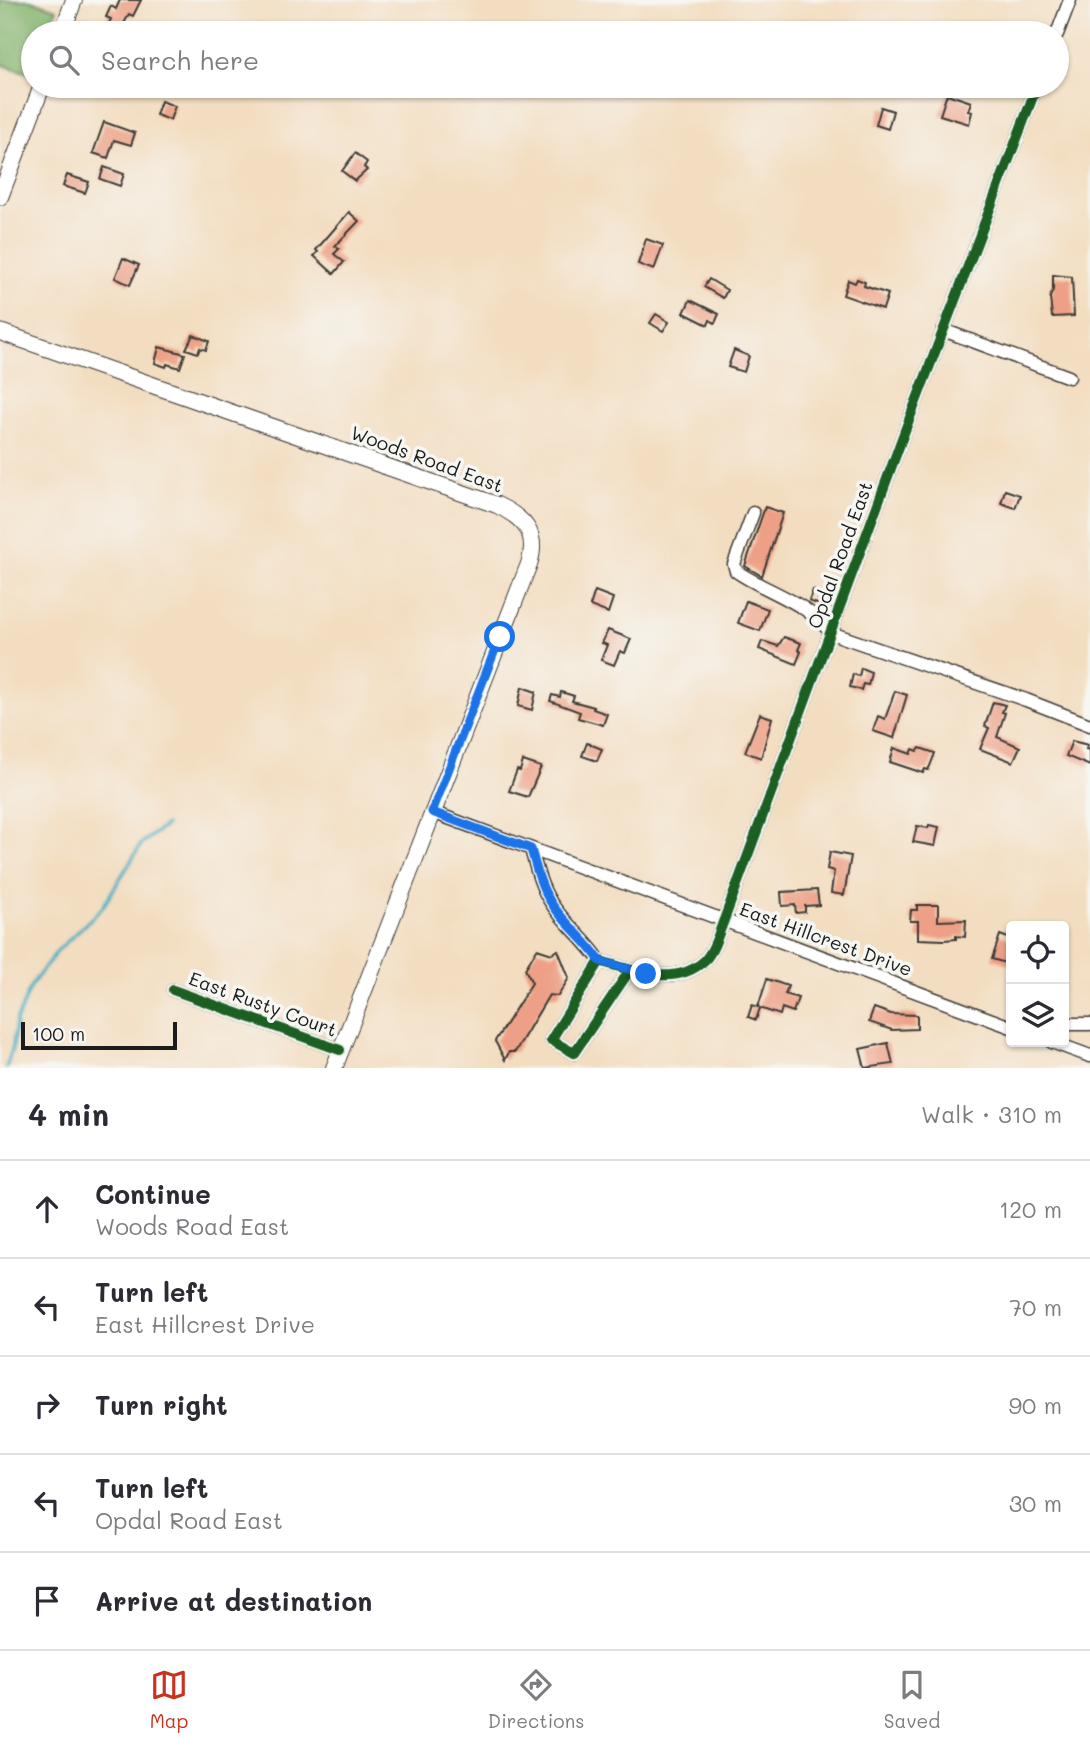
<!DOCTYPE html>
<html lang="en">
<head>
<meta charset="utf-8">
<style>
	body { margin:0; font-family:Mali,sans-serif; background:#f2f2f3; color:#2b2b33 }
	.controls { position:absolute; right:21px; bottom:21px; display:grid; overflow:hidden; border-radius:7px; box-shadow:0 2px 5px #0004 }
	.controls button { width:63px; height:63px; display:grid; place-items:center; padding:0; border:0; border-bottom:2px solid #e1e1e2; background:#fff; color:#2b2b33; font:35px sans-serif }
	.scale { position:absolute; left:21px; bottom:18px; width:156px; box-sizing:border-box; padding-left:7px; border:4px solid #1c1c1c; border-top:0; font-size:19px; line-height:24px; white-space:nowrap; color:#1c1c1c; -webkit-text-stroke:5px #f6f6f2; paint-order:stroke }
	.stop { position:absolute; width:21px; height:21px; margin:-16px; border:5px solid #1a73e8; border-radius:50%; background:#fff }
	.stop.end { background:#1a73e8; border-color:#fff; box-shadow:0 2px 7px #0008 }
	.list { margin:0; padding:0; list-style:none }
	h2 { display:flex; justify-content:space-between; align-items:center; height:91px; margin:0; padding:0 28px; font-size:30px }
	h2 small { font-size:23px; font-weight:400; color:#7c7c81 }
	.list li { display:grid; grid-template-columns:46px 1fr auto; gap:21px; align-items:center; box-sizing:border-box; height:98px; padding:0 28px; border-top:2px solid #e1e1e2 }
	.list b { display:block; font-size:26px; white-space:nowrap }
	.list p { margin:0; font-size:23px; white-space:nowrap; color:#7c7c81 }
	.list em { font-size:23px; font-style:normal; color:#7c7c81 }
	.icon { flex:none; width:38px; height:38px; fill:none; stroke:currentColor; stroke-width:2; stroke-linecap:round; stroke-linejoin:round }
	.map { position:relative; flex:none; width:1090px; height:1068px; overflow:hidden }
	.search { position:absolute; background:#fff; box-shadow:0 2px 5px #0004; left:21px; right:21px; top:21px; height:77px; display:flex; align-items:center; gap:18px; box-sizing:border-box; padding:0 24px; border-radius:38px; color:#7c7c81; font-size:26px }
	.sheet { height:581px; background:#fff }
	nav { display:flex; justify-content:space-around; align-items:center; box-sizing:border-box; height:98px; border-top:2px solid #e1e1e2; background:#fff; font-size:19px; color:#7c7c81 }
	nav a { display:grid; justify-items:center; gap:4px }
	nav .on { color:#c8321e }
	.map>svg:first-child { display:block }
	.forest { fill:#84b36d; stroke:#506844; stroke-width:2 }
	.lines { fill:none; stroke-linecap:round; stroke-linejoin:round }
	.stream { stroke:#46b0c4; stroke-width:3.5 }
	.building { fill:#eda085 }
	.minor-casing { stroke:#3c3935; stroke-width:15 }
	.major-casing { stroke:#3c3935; stroke-width:18 }
	.minor { stroke:#fff; stroke-width:12 }
	.major { stroke:#fff; stroke-width:16 }
	.cycleway-casing { stroke:#f6f6f2; stroke-width:15 }
	.cycleway { stroke:#1b5e20; stroke-width:10 }
	.route { stroke:#1a73e8; stroke-width:9 }
	.labels { text-anchor:middle; stroke-width:7; stroke-linejoin:round; paint-order:stroke }
	.street-label { font-size:19px; fill:#1c1c1c; stroke:#f6f6f2 }
</style>
</head>
<body>
<div class="map">
<svg width="1090" height="1068" viewBox="0 0 1090 1068">
	<rect width="100%" height="100%" fill="#f6f6f2"/>
	<filter id="ink" filterUnits="userSpaceOnUse"><feTurbulence type="fractalNoise" baseFrequency=".0143" numOctaves="2"/><feDisplacementMap in="SourceGraphic" scale="14" xChannelSelector="R" yChannelSelector="G"/><feConvolveMatrix kernelMatrix="1 2 1 2 8 2 1 2 1" color-interpolation-filters="sRGB"/></filter>
	<filter id="wash" filterUnits="userSpaceOnUse"><feTurbulence type="fractalNoise" baseFrequency=".00686" numOctaves="4" result="noise"/><feDisplacementMap in="SourceGraphic" scale="28" xChannelSelector="R" yChannelSelector="G"/><feGaussianBlur stdDeviation="1.57" result="paint"/><feColorMatrix in="noise" values="0 0 0 0 0 0 0 0 0 0 0 0 0 0 0 0 0 1.4 0 .05"/><feComposite in="paint" operator="in"/></filter>
	<g filter="url(#wash)">
		<rect width="100%" height="100%" fill="#f3ddc0"/>
		<!-- forest -->
		<polygon class="forest" points="0,0 31,0 57,9 48,33 33,33 33,68 31,74 0,64"/>
		<g class="lines">
			<!-- stream -->
			<polyline class="stream" points="6,1068 13,1046 16,1021 32,984 58,950 102,908 142,843 166,825"/>
		</g>
		<g id="blocks">
			<!-- building -->
			<g class="building">
				<polygon points="120,0 141,0 133,16 129,14 119,33 104,33 111,19 106,17 111,6 116,9"/>
				<polygon points="947,94 971,102 968,111 972,112 969,124 940,115"/>
				<polygon points="161,101 175,106 170,120 156,115"/>
				<polygon points="881,107 893,111 888,129 876,125"/>
				<polygon points="104,122 135,133 131,145 114,140 108,158 93,153"/>
				<polygon points="355,153 367,162 364,167 367,170 355,181 342,171"/>
				<polygon points="104,167 124,174 120,186 100,179"/>
				<polygon points="67,175 89,182 85,193 63,186"/>
				<polygon points="349,212 359,221 335,246 339,249 334,254 344,262 334,274 314,256 318,252 316,250"/>
				<polygon points="646,239 663,245 654,270 638,264"/>
				<polygon points="123,258 139,265 130,285 115,278"/>
				<polygon points="1053,275 1072,277 1074,316 1052,317 1050,297 1053,290"/>
				<polygon points="709,279 727,290 723,298 704,287"/>
				<polygon points="857,279 865,282 864,286 888,294 883,309 843,295 848,280 855,283"/>
				<polygon points="690,300 719,314 715,323 710,320 708,325 684,313"/>
				<polygon points="656,314 669,322 663,331 650,323"/>
				<polygon points="193,335 209,341 206,350 200,348 198,353 186,349"/>
				<polygon points="159,347 185,354 180,368 167,364 166,367 155,363"/>
				<polygon points="734,350 749,356 744,372 728,367"/>
				<polygon points="1005,490 1020,495 1015,508 1001,503"/>
				<polygon points="765,507 783,513 762,576 745,566"/>
				<polygon points="813,590 834,598 830,609 809,601"/>
				<polygon points="595,591 613,598 608,613 590,606"/>
				<polygon points="746,601 768,609 760,631 738,623"/>
				<polygon points="608,630 631,639 625,653 620,651 614,665 601,660 607,645 602,643"/>
				<polygon points="784,637 801,643 798,650 801,652 796,664 759,649 762,641 778,646"/>
				<polygon points="861,668 871,672 868,685 863,684 861,690 850,687 853,674 859,676"/>
				<polygon points="522,687 536,692 532,710 518,706"/>
				<polygon points="895,691 907,695 894,738 873,731 878,716 885,719"/>
				<polygon points="561,692 574,696 572,701 594,707 593,709 607,714 603,725 578,718 580,712 550,701 552,695 560,697"/>
				<polygon points="993,702 1005,705 1002,712 1005,713 997,737 1020,747 1013,762 980,749 989,728 985,726"/>
				<polygon points="760,714 772,718 761,758 745,752"/>
				<polygon points="1072,741 1088,745 1086,749 1090,750 1090,766 1066,756"/>
				<polygon points="587,743 602,749 597,761 582,756"/>
				<polygon points="894,748 911,754 913,749 918,751 920,748 935,753 930,766 928,770 925,769 923,773 890,762"/>
				<polygon points="523,761 541,767 528,797 509,791 517,770 520,771"/>
				<polygon points="929,825 939,827 935,846 913,842 917,826 928,828"/>
				<polygon points="830,852 851,856 844,895 831,893 834,871 827,869"/>
				<polygon points="817,890 819,905 805,906 805,912 796,913 795,905 782,906 781,892"/>
				<polygon points="917,905 938,905 938,921 966,920 965,937 956,936 956,939 944,940 918,939 918,921 910,921 911,910 917,910"/>
				<polygon points="1000,935 1011,939 1011,957 1009,964 992,959"/>
				<polygon points="537,949 552,954 558,950 569,978 558,996 549,995 515,1052 509,1052 505,1060 495,1041 532,983 525,969"/>
				<polygon points="767,979 788,986 785,994 798,998 793,1012 782,1008 780,1015 760,1008 756,1020 748,1017 752,1005 758,1007"/>
				<polygon points="874,1008 891,1014 917,1015 917,1029 892,1030 869,1022"/>
				<polygon points="888,1043 893,1064 865,1068 860,1049"/>
			</g>
		</g>
	</g>
	<g filter="url(#ink)">
		<use href="#blocks" fill-opacity="0" stroke="#3c3935" stroke-width="2"/>
		<g class="lines">
			<defs>
				<g id="minor">
					<polyline points="1057,34 1070,0"/>
					<polyline points="943,330 1069,377"/>
					<path d="M 753,513 L 734,564 L 736,571 C 768,593 806,601 831,633 L 1026,700 L 1090,725"/>
					<polyline points="432,812 1011,1027"/>
					<path d="M 531,849 C 536,867 540,885 550,901 C 563,923 586,939 600,961"/>
					<path d="M 630,970 L 574,1053 L 551,1040 L 600,961 C 634,971 676,988 705,960 C 714,951 719,932 724,920 L 904,433 L 1037,86"/>
					<polyline points="173,990 340,1050"/>
					<polyline points="1064,1024 1090,1024"/>
					<polyline points="1052,1042 1090,1056"/>
				</g>
				<g id="major">
					<polyline points="62,33 74,0"/>
					<polyline points="0,197 42,86"/>
					<path d="M 0,332 L 497,505 C 524,518 539,533 529,564 L 334,1068"/>
				</g>
			</defs>
			<!-- minor casing -->
			<use href="#minor" class="minor-casing"/>
			<!-- major casing -->
			<use href="#major" class="major-casing"/>
			<!-- minor -->
			<use href="#minor" class="minor"/>
			<!-- major -->
			<use href="#major" class="major"/>
			<defs>
				<g id="cycleway">
					<path d="M 630,970 L 574,1053 L 551,1040 L 600,961 C 634,971 676,988 705,960 C 714,951 719,932 724,920 L 904,433 L 1037,86"/>
					<polyline points="173,990 340,1050"/>
				</g>
			</defs>
			<!-- cycleway casing -->
			<use href="#cycleway" class="cycleway-casing"/>
			<!-- cycleway -->
			<use href="#cycleway" class="cycleway"/>
		</g>
	</g>
	<g class="lines" filter="url(#ink)">
		<!-- route -->
		<path class="route" d="M 500,637 L 432,812 L 531,849 C 536,867 540,885 550,901 C 563,923 586,939 600,961 L 646,974"/>
	</g>
	<g class="labels">
		<!-- street labels -->
		<g class="street-label">
			<text transform="translate(427 459) rotate(20)" y="7">Woods Road East</text>
			<text transform="translate(840 555) rotate(-70)" y="7">Opdal Road East</text>
			<text transform="translate(826 939) rotate(20)" y="7">East Hillcrest Drive</text>
			<text transform="translate(263 1004) rotate(20)" y="7">East Rusty Court</text>
		</g>
	</g>
</svg>
<div class="controls">
<button><svg class="icon" aria-label="locate" viewBox="0 0 24 24"><circle cx="12" cy="12" r="6"/><path d="M12 2v4M12 18v4M2 12h4M18 12h4"/></svg></button>
<button><svg class="icon" aria-label="layers" viewBox="0 0 24 24"><path d="M12 4l9 5-9 5-9-5zM3 14l9 5 9-5"/></svg></button>
</div>
<div class="scale">100 m</div>
<div class="stop" style="left:500px;top:637px"></div>
<div class="stop end" style="left:646px;top:974px"></div>
<div class="search"><svg class="icon" aria-label="search" viewBox="0 0 24 24"><circle cx="10" cy="10" r="6"/><path d="M15 15l6 6"/></svg>Search here</div>
</div>
<section class="sheet">
<h2>4 min<small>Walk · 310 m</small></h2>
<ul class="list">
<li><svg class="icon" aria-label="ahead" viewBox="0 0 24 24"><path d="M12 20V5M6 11l6-6 6 6"/></svg><div><b>Continue</b><p>Woods Road East</p></div><em>120 m</em></li>
<li><svg class="icon" aria-label="left" viewBox="0 0 24 24"><path d="M17 20v-9H6M10 6l-5 5 5 5"/></svg><div><b>Turn left</b><p>East Hillcrest Drive</p></div><em>70 m</em></li>
<li><svg class="icon" aria-label="right" viewBox="0 0 24 24"><path d="M7 20v-9h11M14 6l5 5-5 5"/></svg><div><b>Turn right</b></div><em>90 m</em></li>
<li><svg class="icon" aria-label="left" viewBox="0 0 24 24"><path d="M17 20v-9H6M10 6l-5 5 5 5"/></svg><div><b>Turn left</b><p>Opdal Road East</p></div><em>30 m</em></li>
<li><svg class="icon" aria-label="arrive" viewBox="0 0 24 24"><path d="M6 21V4h12l-3 4 3 4H6"/></svg><div><b>Arrive at destination</b></div></li>
</ul>
</section>
<nav>
<a class="on"><svg class="icon" aria-label="map" viewBox="0 0 24 24"><path d="M3 6l6-2 6 2 6-2v14l-6 2-6-2-6 2zM9 4v14M15 6v14"/></svg>Map</a>
<a><svg class="icon" aria-label="directions" viewBox="0 0 24 24"><path d="M12 3l9 9-9 9-9-9zM9 14v-3h6M13 9l2 2-2 2"/></svg>Directions</a>
<a><svg class="icon" aria-label="saved" viewBox="0 0 24 24"><path d="M7 4h10v16l-5-4-5 4z"/></svg>Saved</a>
</nav>
</body>
</html>
